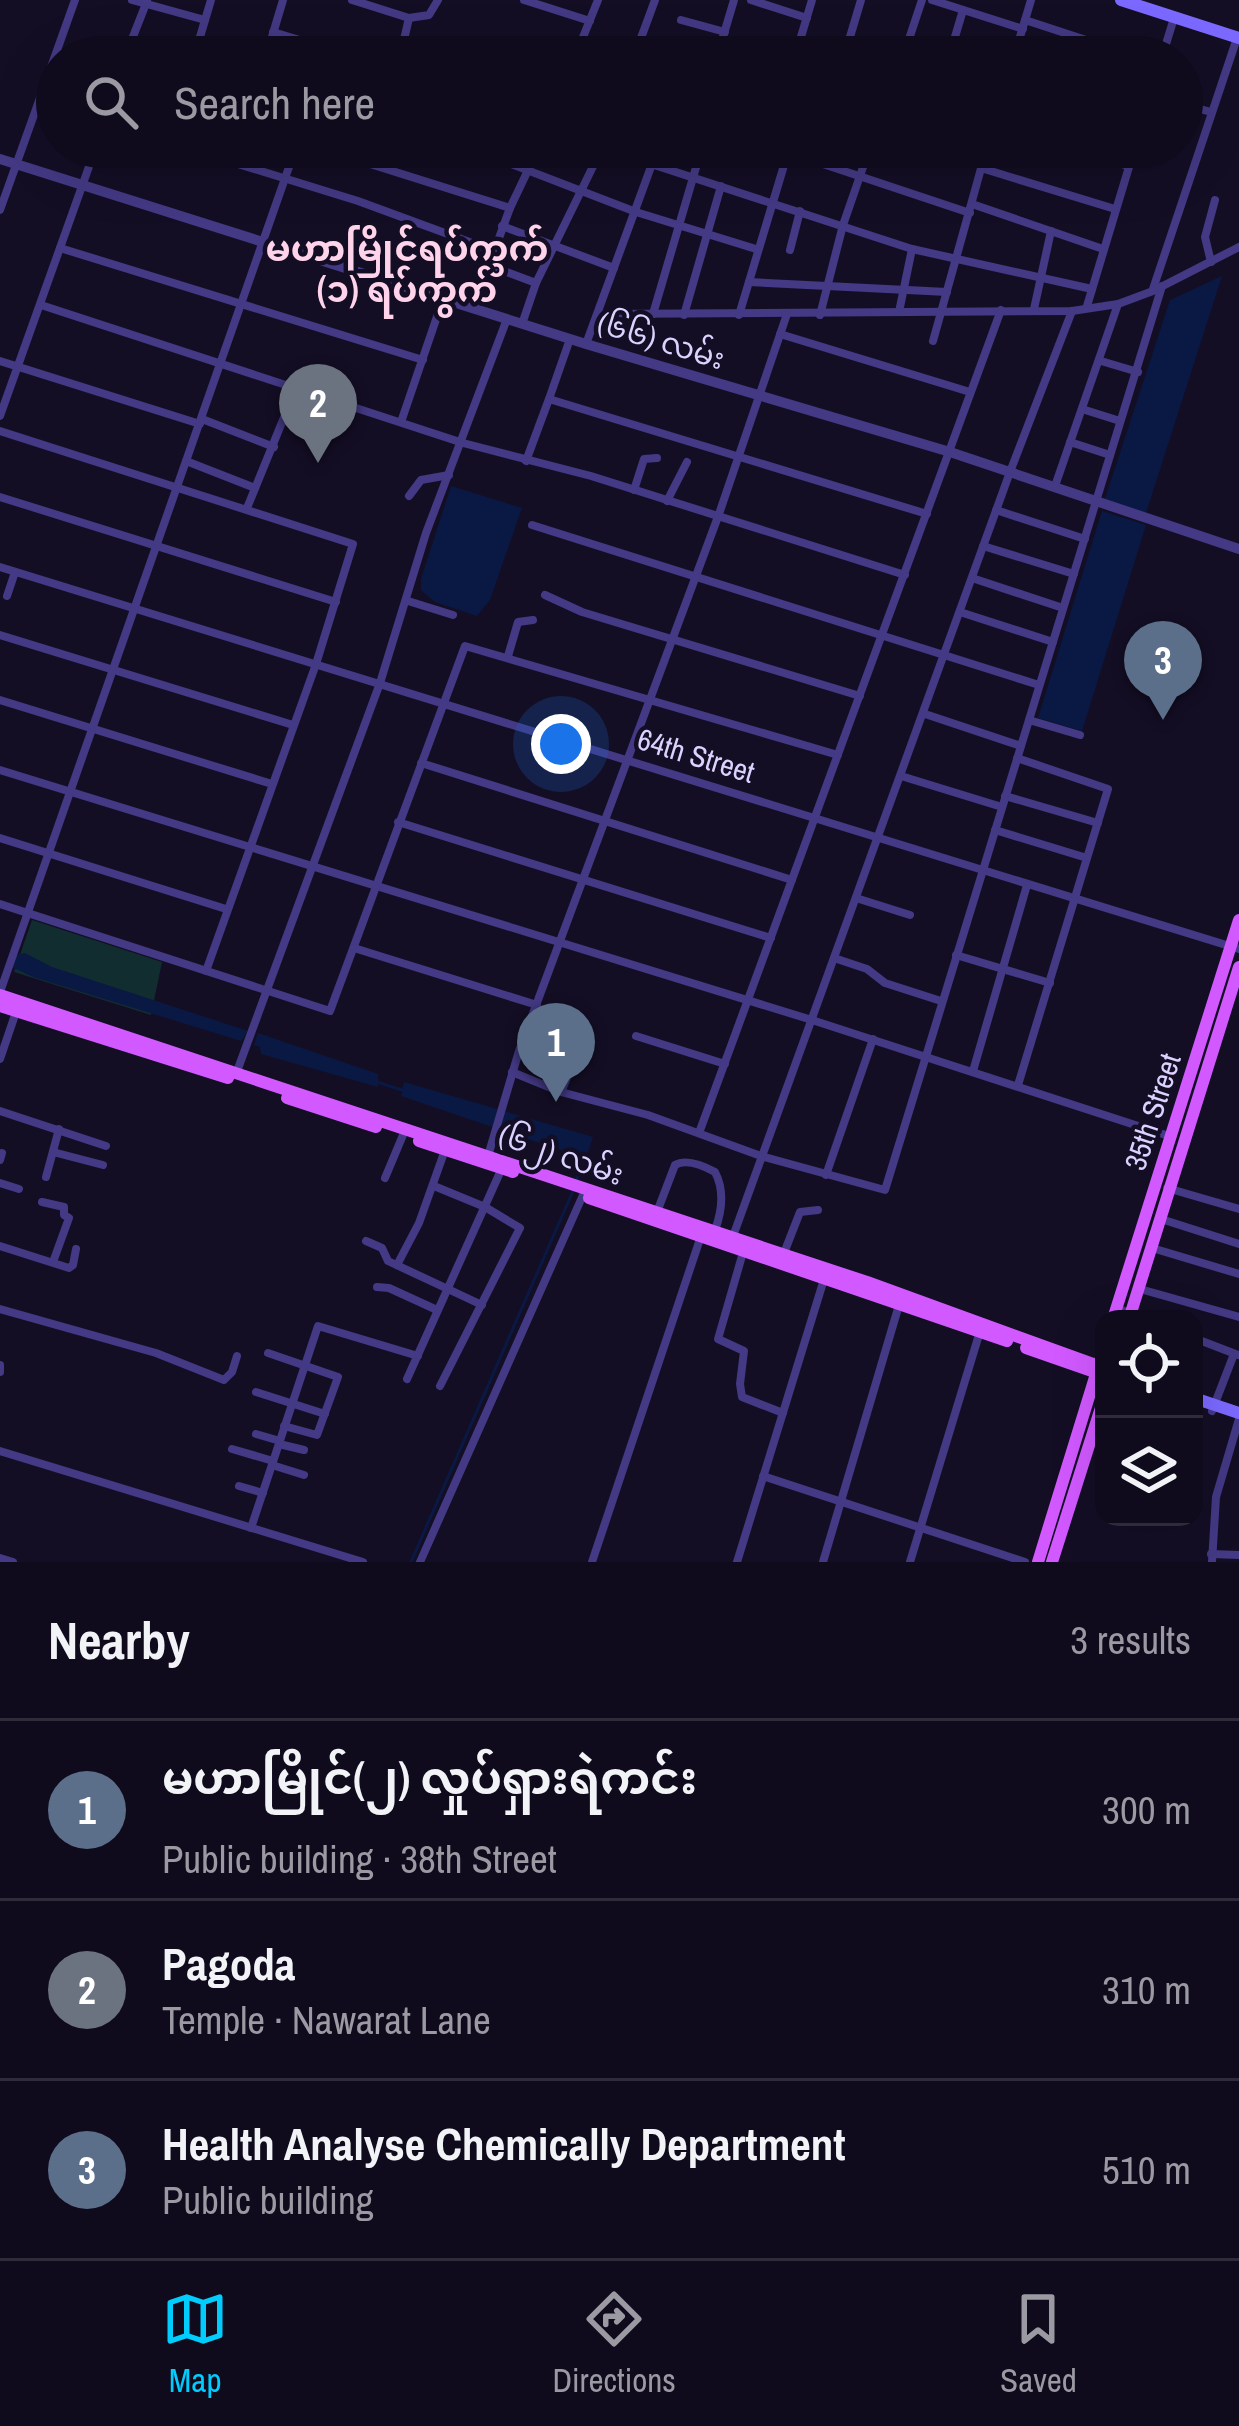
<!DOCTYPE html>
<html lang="en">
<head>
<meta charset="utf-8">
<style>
	body { margin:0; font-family:"Archivo Narrow","Noto Sans Myanmar",sans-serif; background:#181325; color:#f1f3f6 }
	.controls { position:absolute; right:36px; bottom:36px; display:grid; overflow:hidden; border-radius:24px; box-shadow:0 12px 48px #0002 }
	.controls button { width:108px; height:108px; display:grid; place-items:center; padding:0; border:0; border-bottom:3px solid #2f2b3b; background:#0f0a1c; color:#f1f3f6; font:60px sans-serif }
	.you { position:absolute; left:561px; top:744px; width:42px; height:42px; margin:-30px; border:9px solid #fff; border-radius:50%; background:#1a73e8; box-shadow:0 0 0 18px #1a73e833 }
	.badge { display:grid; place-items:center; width:78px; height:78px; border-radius:50%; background:#00ccfd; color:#fff; font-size:39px; font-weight:700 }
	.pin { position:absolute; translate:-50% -99px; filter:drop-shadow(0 3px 6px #0008) }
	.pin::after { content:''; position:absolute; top:63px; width:42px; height:36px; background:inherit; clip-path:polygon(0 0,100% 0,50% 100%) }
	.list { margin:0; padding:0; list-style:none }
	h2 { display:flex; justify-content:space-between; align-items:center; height:156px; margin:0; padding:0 48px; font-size:51px }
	h2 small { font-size:39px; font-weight:400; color:#9b9aa3 }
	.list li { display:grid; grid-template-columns:78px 1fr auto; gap:36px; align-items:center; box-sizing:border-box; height:180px; padding:0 48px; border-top:3px solid #2f2b3b }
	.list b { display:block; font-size:45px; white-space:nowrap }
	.list p { margin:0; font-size:39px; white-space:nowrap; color:#9b9aa3 }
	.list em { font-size:39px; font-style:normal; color:#9b9aa3 }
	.icon { flex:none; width:66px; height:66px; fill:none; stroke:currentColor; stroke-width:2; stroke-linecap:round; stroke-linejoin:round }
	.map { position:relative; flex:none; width:1239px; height:1562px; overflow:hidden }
	.search { position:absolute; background:#0f0a1c; box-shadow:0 12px 48px #0002; left:36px; right:36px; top:36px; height:132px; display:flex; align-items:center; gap:30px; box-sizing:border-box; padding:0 42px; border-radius:66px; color:#9b9aa3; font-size:45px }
	.sheet { height:696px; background:#0f0a1c }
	nav { display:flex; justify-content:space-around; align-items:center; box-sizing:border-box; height:168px; border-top:3px solid #2f2b3b; background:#0f0a1c; font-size:33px; color:#9b9aa3 }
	nav a { display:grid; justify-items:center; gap:6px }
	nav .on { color:#00ccfd }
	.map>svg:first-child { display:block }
	.green { fill:#112d2f }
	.water { fill:#091943 }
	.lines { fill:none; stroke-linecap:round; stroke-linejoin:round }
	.stream { stroke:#091943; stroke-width:3 }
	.minor { stroke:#433984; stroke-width:8 }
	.tertiary { stroke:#433984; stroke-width:10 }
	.secondary { stroke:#7b69ff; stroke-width:12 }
	.primary { stroke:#d159ff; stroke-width:12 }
	.labels { text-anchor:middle; stroke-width:9; stroke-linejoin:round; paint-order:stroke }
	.street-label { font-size:30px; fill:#dcd2ff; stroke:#140e25 }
	.quarter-label { font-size:36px; font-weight:bold; fill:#ffd4eb; stroke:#140e25 }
</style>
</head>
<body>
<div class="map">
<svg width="1239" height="1562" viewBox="0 0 1239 1562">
	<rect width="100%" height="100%" fill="#140e25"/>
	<!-- green -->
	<polygon class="green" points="32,920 162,962 151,1015 14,972"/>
	<!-- water -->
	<g class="water">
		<polygon points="1222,276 1146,513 1105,499 1170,300"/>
		<polygon points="451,486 522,508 490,600 477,616 435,602 421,590 421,579"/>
		<polygon points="1102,511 1146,525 1082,731 1038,718"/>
		<polygon points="25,953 52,967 248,1031 241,1041 33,977 12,967 16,955"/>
		<polygon points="258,1033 378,1074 378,1087 261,1054 260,1047 254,1045"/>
		<polygon points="404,1082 593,1137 587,1155 581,1157 401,1096"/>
	</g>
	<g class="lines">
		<!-- stream -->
		<g class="stream">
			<polyline points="377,1082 402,1090"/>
			<polyline points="576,1182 584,1157"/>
			<polyline points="411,1562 573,1191"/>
		</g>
		<!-- minor -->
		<g class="minor">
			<polyline points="132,0 205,20"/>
			<polyline points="352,0 409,18 400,57"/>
			<polyline points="524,0 590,21"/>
			<polyline points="751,0 807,18"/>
			<polyline points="932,0 1023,29"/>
			<polyline points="409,18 429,15 438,0"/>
			<polyline points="681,20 725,32"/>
			<polyline points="1025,20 1138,57"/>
			<polyline points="273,32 356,57"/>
			<polyline points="125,57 147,1"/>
			<polyline points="194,57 211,0"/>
			<polyline points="266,57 283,0"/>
			<polyline points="575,57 598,0"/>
			<polyline points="634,57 655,0"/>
			<polyline points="673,57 681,49 709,57"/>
			<polyline points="717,57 734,0"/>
			<polyline points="795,57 812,0"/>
			<polyline points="844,57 861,0"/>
			<polyline points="903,57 922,0"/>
			<polyline points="949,57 963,10"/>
			<polyline points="1014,57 1031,0"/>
			<polyline points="1162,57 1174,18"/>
			<polyline points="1182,104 1211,112"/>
			<polyline points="183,147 358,201 494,251"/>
			<polyline points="316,147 510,208"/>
			<polyline points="467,147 636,212 756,249"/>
			<polyline points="599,147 912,249 1092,289"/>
			<polyline points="772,147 970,213"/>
			<polyline points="1065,147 1128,166"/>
			<polyline points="813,162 818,147"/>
			<polyline points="981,168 1115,209"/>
			<polyline points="972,204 1103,249"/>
			<polyline points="0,210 75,0"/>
			<polyline points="502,226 614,268"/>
			<polyline points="60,248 423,360"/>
			<polyline points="790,250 800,211"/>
			<polyline points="1211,262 1205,237 1215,200"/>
			<polyline points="488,265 536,283"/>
			<polyline points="749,282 947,292"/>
			<polyline points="1153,289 1237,38"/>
			<polyline points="41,305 463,443 591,476 905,575"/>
			<polyline points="1087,306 1135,147"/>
			<polyline points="473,309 510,208 539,147"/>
			<polyline points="1034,309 1051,231"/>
			<polyline points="899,312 912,249"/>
			<polyline points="598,314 1072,311 1118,304 1153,291 1239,247"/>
			<polyline points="653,314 702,147"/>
			<polyline points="684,315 721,186"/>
			<polyline points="739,315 788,152"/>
			<polyline points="820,315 843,225 870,147"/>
			<polyline points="522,324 536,283 602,148"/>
			<polyline points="780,334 970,392"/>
			<polyline points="570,339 549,399 927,514"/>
			<polyline points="933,341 987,147"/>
			<polyline points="586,344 652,164"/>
			<polyline points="0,361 200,424"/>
			<polyline points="1101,361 1138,372"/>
			<polyline points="1082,409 1120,421"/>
			<polyline points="0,416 96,147"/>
			<polyline points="202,419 274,447"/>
			<polyline points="401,422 443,299"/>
			<polyline points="0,431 353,544 316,664 206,971"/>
			<polyline points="1070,442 1110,455"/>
			<polyline points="186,461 255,488"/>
			<polyline points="526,461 549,399"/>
			<polyline points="1055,486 1118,304"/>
			<polyline points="634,490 644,459 657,458"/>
			<polyline points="409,496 421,480 449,475"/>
			<polyline points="0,497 336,602"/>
			<polyline points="667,501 687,462"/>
			<polyline points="247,508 296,388"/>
			<polyline points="996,510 1085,539"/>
			<polyline points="532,525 1039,685"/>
			<polyline points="983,546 1074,574"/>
			<polyline points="0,567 1239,949"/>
			<polyline points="972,578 1063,608"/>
			<polyline points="545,595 582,612 860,696"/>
			<polyline points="7,596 15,572"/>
			<polyline points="408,601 453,615"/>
			<polyline points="960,612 1053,642"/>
			<polyline points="0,635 293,725"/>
			<polyline points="508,656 518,622 533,620"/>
			<polyline points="0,700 272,784"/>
			<polyline points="925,714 1021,746"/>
			<polyline points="1029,720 1080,735"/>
			<polyline points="1017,758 1108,789 1018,1085"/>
			<polyline points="421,763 792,880"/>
			<polyline points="0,770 812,1020 1172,1137"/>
			<polyline points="901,776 1002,807"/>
			<polyline points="1005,796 1098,823"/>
			<polyline points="398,822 771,938"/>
			<polyline points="995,830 1087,858"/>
			<polyline points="0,838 226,909"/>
			<polyline points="856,898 910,915"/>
			<polyline points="0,904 330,1011 465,646 838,755"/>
			<polyline points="354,948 537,1005"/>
			<polyline points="956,955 1050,983"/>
			<polyline points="834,958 867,969 885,983 941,1001"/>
			<polyline points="0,992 296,147"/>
			<polyline points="636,1036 725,1064"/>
			<polyline points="0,1059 17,1009"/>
			<polyline points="973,1071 1027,885"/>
			<polyline points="512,1072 561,1092 648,1115 761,1156 885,1190 1162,286"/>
			<polyline points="236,1074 380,683 426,533 507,319"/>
			<polyline points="561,1092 582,1043"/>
			<polyline points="0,1111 106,1146"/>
			<polyline points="699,1133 1001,310"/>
			<polyline points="53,1152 103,1165"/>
			<polyline points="488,1156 519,1051 719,514 787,314"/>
			<polyline points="0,1160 2,1153"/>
			<polyline points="826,1175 873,1039"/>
			<polyline points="46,1177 59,1129"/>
			<polyline points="385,1178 403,1135"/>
			<polyline points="0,1183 19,1189"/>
			<polyline points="434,1186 485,1207 520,1228 440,1386"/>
			<polyline points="1167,1188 1239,1209"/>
			<polyline points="42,1202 64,1207 64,1215 69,1218 53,1262"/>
			<path d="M 657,1212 L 675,1165 C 687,1158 704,1166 715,1172 C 725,1191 722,1211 715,1230"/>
			<polyline points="1161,1219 1239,1244"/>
			<polyline points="732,1239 1010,472 1072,311"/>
			<polyline points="366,1241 382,1248 388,1261 482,1305"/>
			<polyline points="0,1246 69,1268 73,1265 76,1249"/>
			<polyline points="1152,1248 1239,1274"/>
			<polyline points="744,1249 718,1339 744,1351 740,1384 742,1397 783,1413"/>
			<polyline points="784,1253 800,1212 818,1210"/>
			<polyline points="397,1265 419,1223 445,1150"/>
			<polyline points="377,1287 389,1288 437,1310"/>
			<polyline points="1140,1289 1239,1317"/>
			<polyline points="1116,1308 1146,1319"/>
			<polyline points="0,1309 156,1353 224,1380 232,1372 237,1356"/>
			<polyline points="1194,1338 1238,1355"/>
			<polyline points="268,1353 338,1377 317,1435 284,1426"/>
			<polyline points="0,1365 0,1372"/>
			<polyline points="407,1379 502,1168"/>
			<polyline points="256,1392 325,1414"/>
			<polyline points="1212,1411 1234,1354"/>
			<polyline points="256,1434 280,1441"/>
			<polyline points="279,1444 304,1450"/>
			<polyline points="232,1449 273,1461"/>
			<polyline points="0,1451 363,1562"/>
			<polyline points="272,1465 304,1475"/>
			<polyline points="763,1476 1025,1562"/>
			<polyline points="239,1486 263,1493"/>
			<polyline points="251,1528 318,1326 418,1356"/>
			<polyline points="1211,1554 1239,1555"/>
			<polyline points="0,1558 13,1562"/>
			<polyline points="420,1562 583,1195"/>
			<polyline points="592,1562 702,1233"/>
			<polyline points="737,1562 825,1276"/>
			<polyline points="823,1562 899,1305"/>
			<polyline points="910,1562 981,1328"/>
			<polyline points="1212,1562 1216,1497 1239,1419"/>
		</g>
		<!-- tertiary -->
		<polyline class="tertiary" points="0,159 586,344 950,452 1239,549"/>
		<!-- secondary -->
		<g class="secondary">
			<polyline points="1121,0 1239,38"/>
			<polyline points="1194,1398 1239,1413"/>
		</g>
		<!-- primary -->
		<g class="primary">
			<polyline points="0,995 867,1282 1104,1368"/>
			<polyline points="0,1006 228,1078"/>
			<polyline points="287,1098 376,1127"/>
			<polyline points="419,1141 513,1172"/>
			<polyline points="589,1198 1007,1341"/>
			<polyline points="1113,1319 1239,920"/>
			<polyline points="1129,1319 1239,967"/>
			<polyline points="1026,1348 1092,1371"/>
			<polyline points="1038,1562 1104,1348"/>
			<polyline points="1052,1562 1104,1398"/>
		</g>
	</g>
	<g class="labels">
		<!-- street labels -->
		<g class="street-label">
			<text transform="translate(661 341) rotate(17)" y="10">(၆၆) လမ်း</text>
			<text transform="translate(696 756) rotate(17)" y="10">64th Street</text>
			<text transform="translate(1153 1112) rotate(-72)" y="10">35th Street</text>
			<text transform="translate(561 1155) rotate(19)" y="10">(၆၂) လမ်း</text>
		</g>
		<!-- quarter labels -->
		<g class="quarter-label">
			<text x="407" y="261">မဟာမြိုင်ရပ်ကွက်<tspan x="407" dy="41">(၁) ရပ်ကွက်</tspan></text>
		</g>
	</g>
</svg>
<div class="controls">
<button><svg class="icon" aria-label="locate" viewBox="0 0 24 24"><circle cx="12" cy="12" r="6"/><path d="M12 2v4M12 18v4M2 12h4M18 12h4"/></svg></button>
<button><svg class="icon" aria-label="layers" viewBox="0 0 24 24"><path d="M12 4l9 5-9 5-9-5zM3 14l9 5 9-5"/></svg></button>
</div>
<div class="you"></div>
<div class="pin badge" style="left:556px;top:1102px;background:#5c6f8a">1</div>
<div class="pin badge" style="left:318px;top:463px;background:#6b7280">2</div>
<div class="pin badge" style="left:1163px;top:720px;background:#5c6f8a">3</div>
<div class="search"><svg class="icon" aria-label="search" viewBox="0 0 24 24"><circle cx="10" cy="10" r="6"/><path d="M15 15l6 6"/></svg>Search here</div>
</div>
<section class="sheet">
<h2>Nearby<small>3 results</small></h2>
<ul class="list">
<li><span class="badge" style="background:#5c6f8a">1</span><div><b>မဟာမြိုင်(၂) လှုပ်ရှားရဲကင်း</b><p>Public building · 38th Street</p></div><em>300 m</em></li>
<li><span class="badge" style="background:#6b7280">2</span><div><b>Pagoda</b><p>Temple · Nawarat Lane</p></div><em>310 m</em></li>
<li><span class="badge" style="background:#5c6f8a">3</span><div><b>Health Analyse Chemically Department</b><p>Public building</p></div><em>510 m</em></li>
</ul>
</section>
<nav>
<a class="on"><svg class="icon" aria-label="map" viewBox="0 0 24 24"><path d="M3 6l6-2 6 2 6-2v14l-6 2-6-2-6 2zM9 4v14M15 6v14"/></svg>Map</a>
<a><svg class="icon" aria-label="directions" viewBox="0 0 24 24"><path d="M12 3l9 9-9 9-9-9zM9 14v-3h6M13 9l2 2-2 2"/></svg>Directions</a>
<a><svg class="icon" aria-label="saved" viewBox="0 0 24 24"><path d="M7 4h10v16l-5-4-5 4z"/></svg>Saved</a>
</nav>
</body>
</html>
